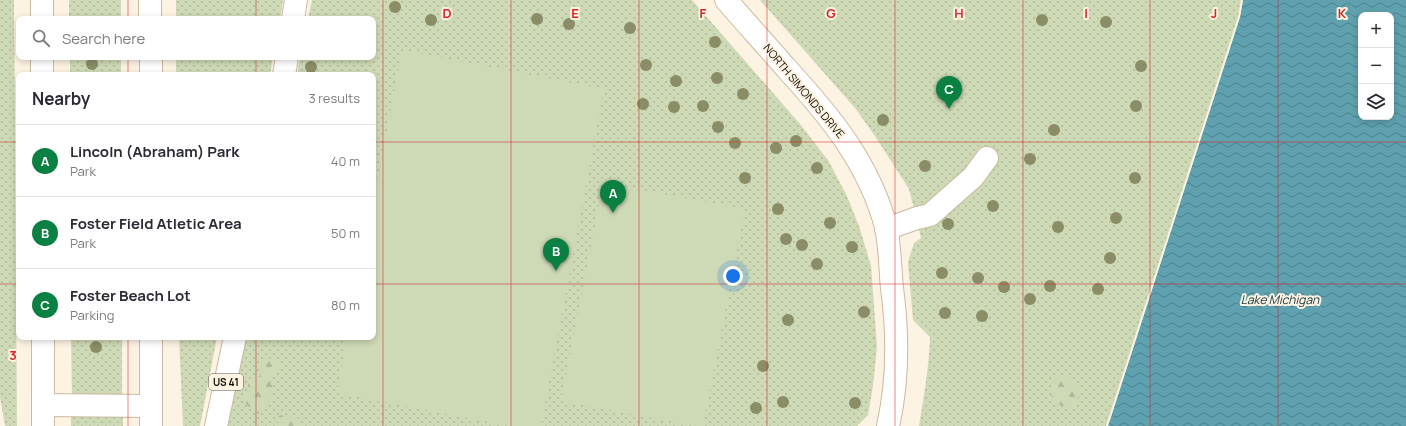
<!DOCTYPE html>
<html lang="en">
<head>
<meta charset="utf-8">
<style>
	body { margin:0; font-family:Manrope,sans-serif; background:#f2f2f3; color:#2b2b33 }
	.controls { position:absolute; right:12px; top:12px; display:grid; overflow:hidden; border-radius:8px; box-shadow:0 2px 6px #0003 }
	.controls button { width:36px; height:36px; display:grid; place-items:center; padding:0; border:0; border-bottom:1px solid #e1e1e2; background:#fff; color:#2b2b33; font:20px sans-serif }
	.you { position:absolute; left:733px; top:276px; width:14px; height:14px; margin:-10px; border:3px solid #fff; border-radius:50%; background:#1a73e8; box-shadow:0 0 0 6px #1a73e833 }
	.badge { display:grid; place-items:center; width:26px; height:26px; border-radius:50%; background:#0b8043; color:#fff; font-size:13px; font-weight:700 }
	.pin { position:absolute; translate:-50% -33px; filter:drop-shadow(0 1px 2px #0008) }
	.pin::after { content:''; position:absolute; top:21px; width:14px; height:12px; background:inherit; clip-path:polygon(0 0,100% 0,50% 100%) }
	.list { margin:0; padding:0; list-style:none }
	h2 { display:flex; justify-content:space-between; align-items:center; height:52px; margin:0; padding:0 16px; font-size:17px }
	h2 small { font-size:13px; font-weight:400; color:#7c7c81 }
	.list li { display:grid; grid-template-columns:26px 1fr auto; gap:12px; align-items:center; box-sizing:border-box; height:72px; padding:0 16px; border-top:1px solid #e1e1e2 }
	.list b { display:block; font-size:15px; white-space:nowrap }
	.list p { margin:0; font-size:13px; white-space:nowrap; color:#7c7c81 }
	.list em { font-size:13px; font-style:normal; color:#7c7c81 }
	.icon { flex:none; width:22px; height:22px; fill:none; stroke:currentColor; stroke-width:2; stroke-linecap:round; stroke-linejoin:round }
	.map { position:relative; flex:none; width:1406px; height:426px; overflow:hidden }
	.search { position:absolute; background:#fff; box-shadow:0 2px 6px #0003; left:16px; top:16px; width:360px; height:44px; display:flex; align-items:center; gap:10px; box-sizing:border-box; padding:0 14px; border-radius:8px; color:#7c7c81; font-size:15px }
	.panel { position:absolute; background:#fff; box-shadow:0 2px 6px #0003; left:16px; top:72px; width:360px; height:268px; border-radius:8px }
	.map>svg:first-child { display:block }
	.green { fill:url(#green-dots) }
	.forest { fill:url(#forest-firs) }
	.pitch { fill:#ced9b6 }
	.water { fill:url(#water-waves); fill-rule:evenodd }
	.pier { fill:#fdf3e3 }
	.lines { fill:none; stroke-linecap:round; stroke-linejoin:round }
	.minor-casing { stroke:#cabaa0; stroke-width:24 }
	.highway-casing { stroke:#cabaa0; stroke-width:24 }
	.minor { stroke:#fff; stroke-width:22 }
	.highway { stroke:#fff; stroke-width:22 }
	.tree { fill:#8b8d66 }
	.grid { fill:none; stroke:#d62828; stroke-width:1; stroke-opacity:0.55 }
	.labels { text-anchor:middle; stroke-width:4; stroke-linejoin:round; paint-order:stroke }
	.shield { fill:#fdf3e3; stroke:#595348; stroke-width:1 }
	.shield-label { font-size:10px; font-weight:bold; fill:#130e05 }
	.street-label { font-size:11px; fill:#130e05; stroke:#fdf3e3 }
	.water-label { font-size:12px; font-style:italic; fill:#16373e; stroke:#fdf3e3 }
	.grid-label { font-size:13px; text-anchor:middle; font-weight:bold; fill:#d62828; stroke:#fdf3e3; stroke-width:4; stroke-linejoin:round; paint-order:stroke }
</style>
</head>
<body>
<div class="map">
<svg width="1406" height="426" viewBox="0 0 1406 426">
	<defs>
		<pattern id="green-dots" width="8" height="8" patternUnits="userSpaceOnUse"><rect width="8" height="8" fill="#ced9b6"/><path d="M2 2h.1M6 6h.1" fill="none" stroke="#b0b99b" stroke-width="1.8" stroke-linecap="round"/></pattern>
		<pattern id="forest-firs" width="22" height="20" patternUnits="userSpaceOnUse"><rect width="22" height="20" fill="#ced9b6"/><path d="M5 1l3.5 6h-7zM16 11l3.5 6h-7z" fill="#b0b99b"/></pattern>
		<pattern id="water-waves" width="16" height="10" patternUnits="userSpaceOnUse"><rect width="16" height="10" fill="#5fa1af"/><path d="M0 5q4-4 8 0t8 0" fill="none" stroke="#4d828c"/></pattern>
	</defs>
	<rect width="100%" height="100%" fill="#fdf3e3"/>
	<!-- green -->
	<g class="green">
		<polygon points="0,0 14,0 17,426 5,426 0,397"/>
		<rect x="69" y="0" width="52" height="19"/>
		<polygon points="176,0 283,0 280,19 176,19"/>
		<polygon points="312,0 692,0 800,124 828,160 847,196 860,229 871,266 877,347 873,386 868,415 857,426 228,426 245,337 373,337 373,75 297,75 300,57 373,57 373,19 308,19"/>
		<path d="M 760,0 L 1243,0 L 1240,17 L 1108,426 L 919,426 C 924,396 929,367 930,337 L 913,320 L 908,262 L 914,243 L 921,238 L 909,189 L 875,136 L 855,108 Z"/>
		<rect x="70" y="57" width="51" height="18"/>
		<polygon points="176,57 273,57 270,75 176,75"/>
		<polygon points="71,337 122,337 122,395 72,397"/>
		<polygon points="179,337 217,337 200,426 183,426"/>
		<rect x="71" y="416" width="52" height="10"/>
	</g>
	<!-- forest -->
	<g class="forest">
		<path d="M 267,358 L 273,359 L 280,366 C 279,376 273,373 268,379 C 279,395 269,397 264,411 L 259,414 C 253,412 247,406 244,400 L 248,389 L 248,380 L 251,378 L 259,377 L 260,375 L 258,366 L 260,362 Z"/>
		<path d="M 1060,376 C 1072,377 1085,387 1077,400 C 1076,403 1072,405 1070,407 L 1060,405 L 1052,399 L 1051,384 Z"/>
		<polygon points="282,415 285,417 286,419 293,417 298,418 301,426 275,426 278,425 279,416"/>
	</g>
	<!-- pitch -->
	<g class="pitch">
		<polygon points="402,50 604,89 541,426 510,426 337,393 347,337 373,337 373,203"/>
		<polygon points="603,183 745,209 703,426 695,426 561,401"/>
	</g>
	<!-- water -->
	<path class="water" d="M 1243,0 L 1406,0 L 1406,426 L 1108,426 L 1240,17 ZM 1361,15 L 1391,15 L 1391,117 L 1361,117 Z"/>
	<!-- pier -->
	<polygon class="pier" points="1241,0 1243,0 1240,17 1108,426 1106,426 1238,17"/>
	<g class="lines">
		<defs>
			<g id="minor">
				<path d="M 726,0 C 746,23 766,45 786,68 C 830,116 869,163 886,227 C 890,245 890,269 892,288 C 898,333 898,382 888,426"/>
				<polyline points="886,229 917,218 930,215 973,177 987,158"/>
				<polyline points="44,405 151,406"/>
			</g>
			<g id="highway">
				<polyline points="42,0 42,19"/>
				<polyline points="150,0 150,19"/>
				<polyline points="293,19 296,0"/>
				<polyline points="42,57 42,75"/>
				<polyline points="151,57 151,75"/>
				<polyline points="284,75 287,57"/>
				<polyline points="43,337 43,426"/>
				<polyline points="151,426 151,337"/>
				<polyline points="216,426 235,337"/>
			</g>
		</defs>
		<!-- minor casing -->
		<use href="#minor" class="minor-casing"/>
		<!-- highway casing -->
		<use href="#highway" class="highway-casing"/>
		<!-- minor -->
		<use href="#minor" class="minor"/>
		<!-- highway -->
		<use href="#highway" class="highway"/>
	</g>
	<!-- trees -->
	<g class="tree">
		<circle cx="395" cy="7" r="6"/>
		<circle cx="537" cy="19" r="6"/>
		<circle cx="431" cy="20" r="6"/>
		<circle cx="1042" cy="20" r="6"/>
		<circle cx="1106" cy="22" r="6"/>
		<circle cx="569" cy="24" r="6"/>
		<circle cx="630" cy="28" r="6"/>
		<circle cx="715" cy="42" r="6"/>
		<circle cx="92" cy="64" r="6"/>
		<circle cx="646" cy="65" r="6"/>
		<circle cx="1141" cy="66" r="6"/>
		<circle cx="311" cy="67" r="6"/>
		<circle cx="717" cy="78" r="6"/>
		<circle cx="676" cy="81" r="6"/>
		<circle cx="743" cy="94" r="6"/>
		<circle cx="643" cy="104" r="6"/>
		<circle cx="703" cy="106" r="6"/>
		<circle cx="1136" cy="106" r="6"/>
		<circle cx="674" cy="107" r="6"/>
		<circle cx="883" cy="120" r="6"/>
		<circle cx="718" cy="127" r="6"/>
		<circle cx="1054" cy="130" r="6"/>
		<circle cx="796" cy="141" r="6"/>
		<circle cx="735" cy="143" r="6"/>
		<circle cx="776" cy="148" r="6"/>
		<circle cx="1030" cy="159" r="6"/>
		<circle cx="925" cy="166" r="6"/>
		<circle cx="817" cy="168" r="6"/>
		<circle cx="745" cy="178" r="6"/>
		<circle cx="1135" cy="178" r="6"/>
		<circle cx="993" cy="206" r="6"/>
		<circle cx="778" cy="209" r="6"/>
		<circle cx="1116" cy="218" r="6"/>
		<circle cx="830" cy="223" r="6"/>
		<circle cx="948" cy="224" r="6"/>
		<circle cx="1058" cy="227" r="6"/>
		<circle cx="786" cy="239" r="6"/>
		<circle cx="802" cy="245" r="6"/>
		<circle cx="852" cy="247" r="6"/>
		<circle cx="1110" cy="258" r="6"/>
		<circle cx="817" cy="264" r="6"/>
		<circle cx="942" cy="273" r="6"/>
		<circle cx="978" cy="278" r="6"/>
		<circle cx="1050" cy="286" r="6"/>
		<circle cx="1004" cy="287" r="6"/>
		<circle cx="1098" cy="289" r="6"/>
		<circle cx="1030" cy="299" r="6"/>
		<circle cx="864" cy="312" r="6"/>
		<circle cx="945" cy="313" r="6"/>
		<circle cx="982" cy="316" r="6"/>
		<circle cx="788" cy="320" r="6"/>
		<circle cx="96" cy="347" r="6"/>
		<circle cx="763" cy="366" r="6"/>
		<circle cx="783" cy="402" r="6"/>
		<circle cx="855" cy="403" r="6"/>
		<circle cx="756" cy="408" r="6"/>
	</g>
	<!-- grid -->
	<path class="grid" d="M 128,0 L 128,19M 256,0 L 256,19M 383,0 L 383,426M 511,0 L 511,426M 639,0 L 639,426M 767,0 L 767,426M 895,0 L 895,426M 1023,0 L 1023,426M 1150,0 L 1150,426M 1278,0 L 1278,426M 128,57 L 128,75M 256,57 L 256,75M 0,142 L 19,142M 373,142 L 1406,142M 0,284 L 19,284M 373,284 L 1406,284M 128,337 L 128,426M 256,337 L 256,426"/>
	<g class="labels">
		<!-- shield labels -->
		<rect class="shield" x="209" y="374" width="34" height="16" rx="3"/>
		<g class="shield-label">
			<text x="226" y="386">US 41</text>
		</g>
		<!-- street labels -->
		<g class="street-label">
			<text transform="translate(804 91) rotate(50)" y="4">NORTH SIMONDS DRIVE</text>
		</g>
		<!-- water labels -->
		<g class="water-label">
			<text x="1280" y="304">Lake Michigan</text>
		</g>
	</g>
	<g class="grid-label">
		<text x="447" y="18">D</text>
		<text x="575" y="18">E</text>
		<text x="703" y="18">F</text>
		<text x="831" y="18">G</text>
		<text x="959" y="18">H</text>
		<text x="1086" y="18">I</text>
		<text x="1214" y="18">J</text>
		<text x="1342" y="18">K</text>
		<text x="13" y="360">3</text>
	</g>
</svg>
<div class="controls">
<button>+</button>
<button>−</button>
<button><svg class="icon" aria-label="layers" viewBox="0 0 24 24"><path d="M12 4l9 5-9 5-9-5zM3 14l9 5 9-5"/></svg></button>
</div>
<div class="you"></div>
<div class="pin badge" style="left:613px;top:213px">A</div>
<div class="pin badge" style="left:556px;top:271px">B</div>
<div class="pin badge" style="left:949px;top:109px">C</div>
<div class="search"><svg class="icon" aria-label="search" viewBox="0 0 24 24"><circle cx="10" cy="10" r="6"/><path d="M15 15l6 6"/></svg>Search here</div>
<section class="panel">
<h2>Nearby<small>3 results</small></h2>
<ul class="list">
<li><span class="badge">A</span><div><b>Lincoln (Abraham) Park</b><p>Park</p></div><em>40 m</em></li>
<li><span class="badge">B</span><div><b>Foster Field Atletic Area</b><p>Park</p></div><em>50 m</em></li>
<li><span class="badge">C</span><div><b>Foster Beach Lot</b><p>Parking</p></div><em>80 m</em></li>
</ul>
</section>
</div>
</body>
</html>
